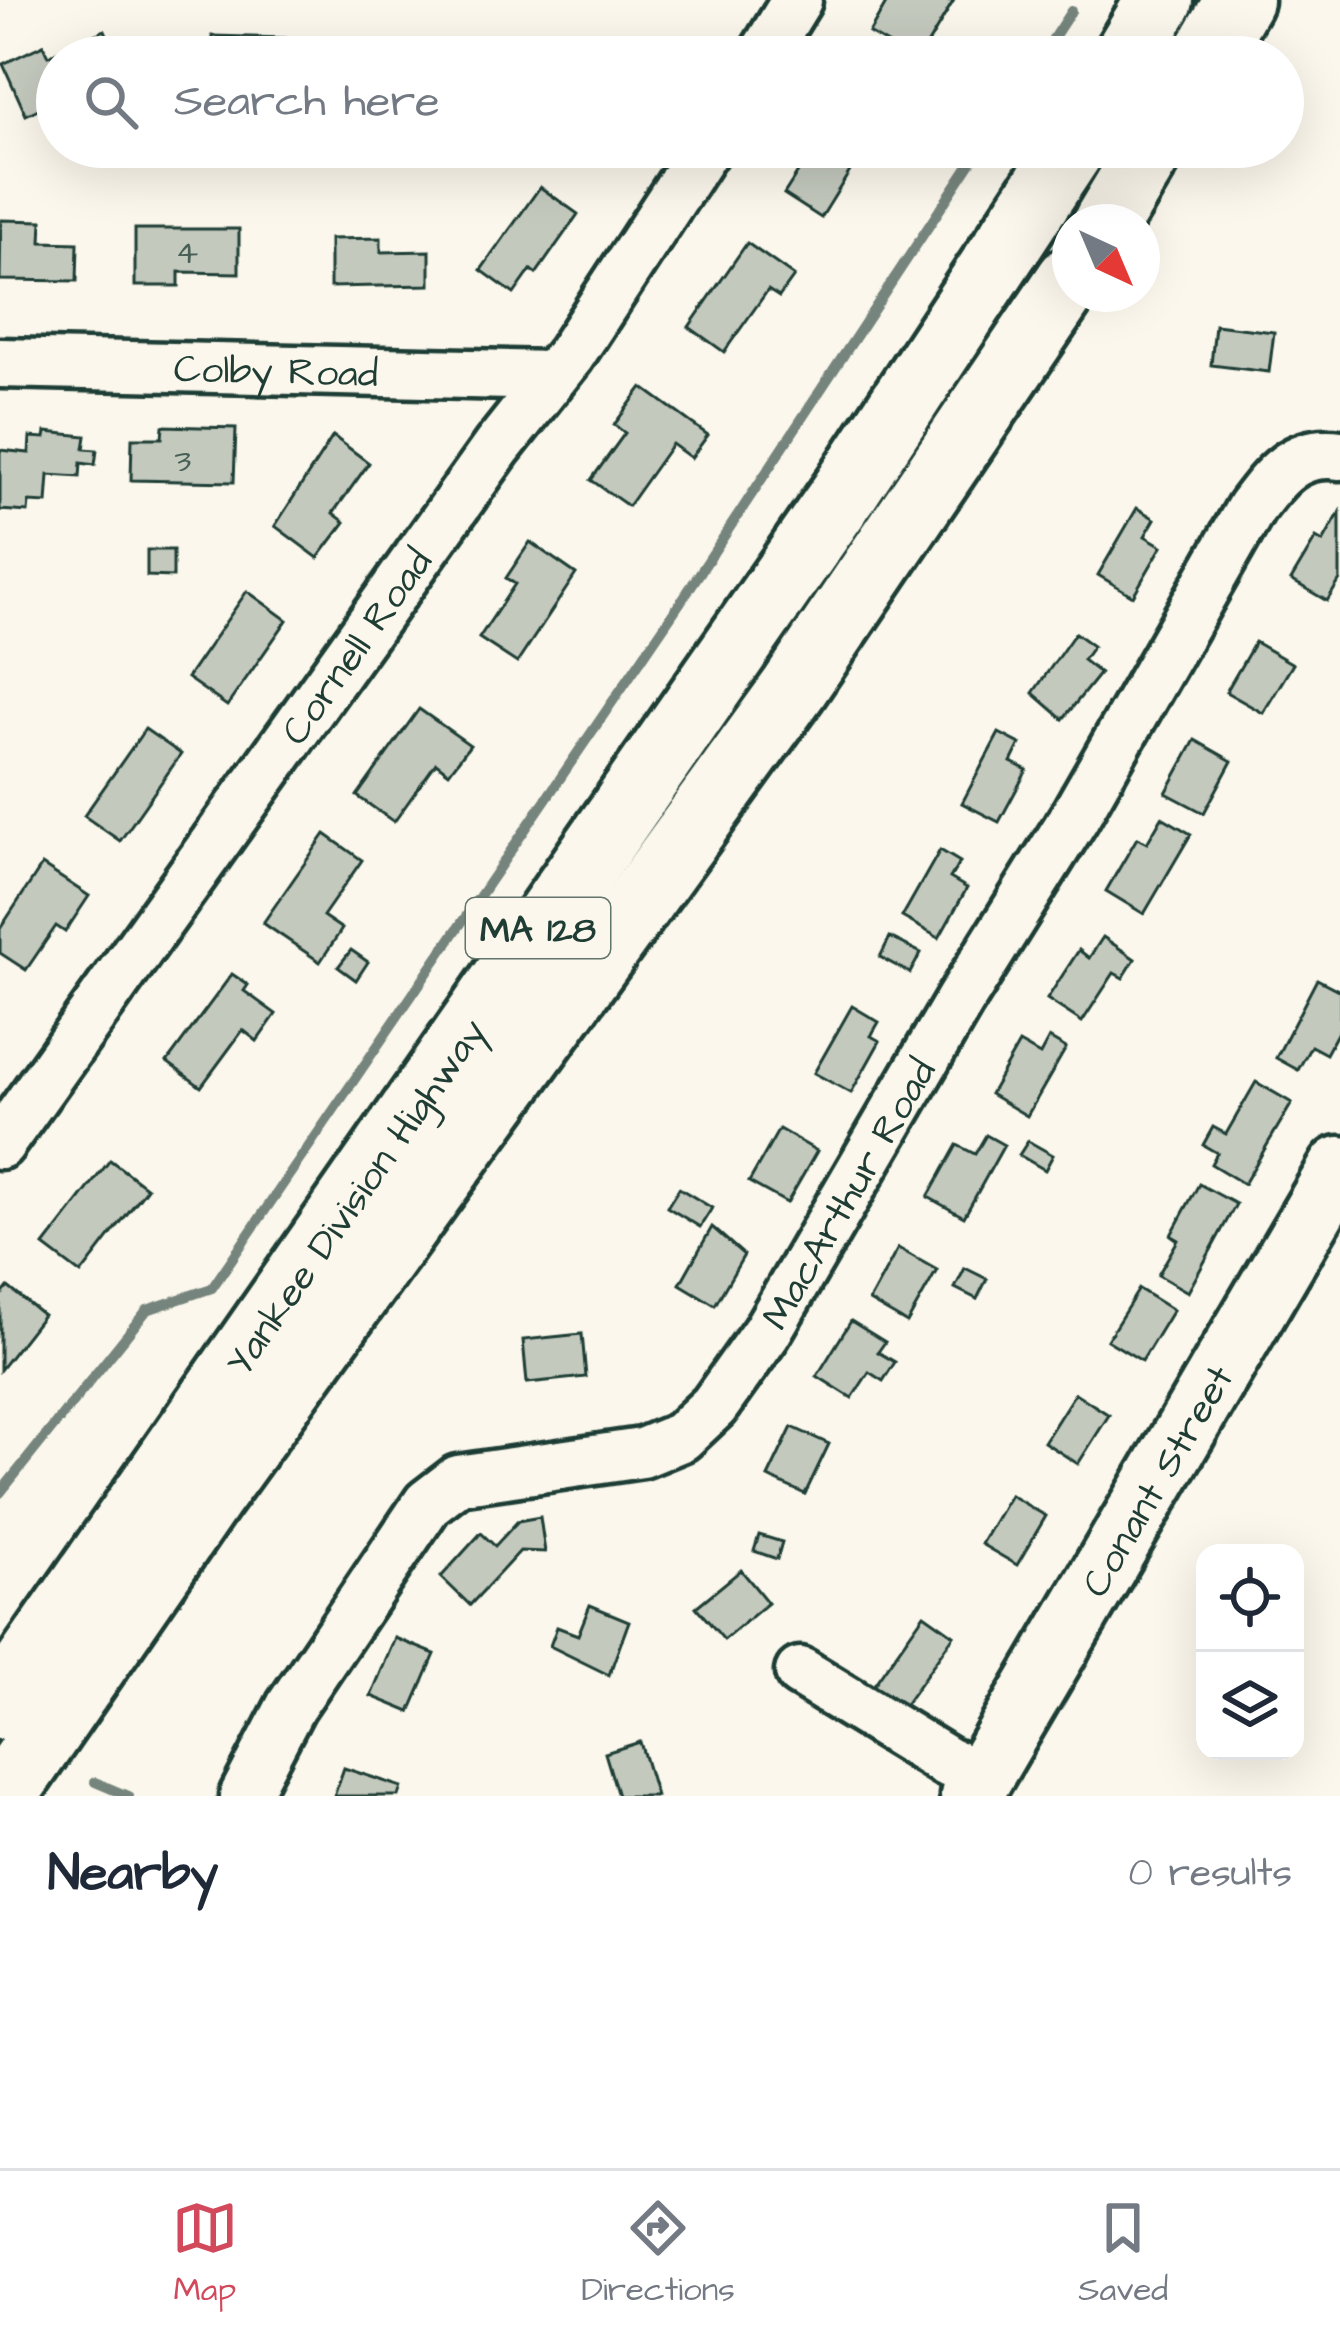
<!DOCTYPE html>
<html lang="en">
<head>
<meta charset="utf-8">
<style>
	body { margin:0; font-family:"Architects Daughter",sans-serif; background:#f2f2f3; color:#1f2937 }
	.controls { position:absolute; right:36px; bottom:36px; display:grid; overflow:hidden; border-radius:24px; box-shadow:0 12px 48px #0002 }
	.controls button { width:108px; height:108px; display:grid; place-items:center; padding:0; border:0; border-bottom:3px solid #e0e1e3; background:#fff; color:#1f2937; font:60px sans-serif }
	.compass { position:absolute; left:1052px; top:204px; width:108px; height:108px; border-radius:50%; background:#fff; box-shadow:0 12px 48px #0002; rotate:136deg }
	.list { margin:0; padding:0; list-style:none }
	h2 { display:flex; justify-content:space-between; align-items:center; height:156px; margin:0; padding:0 48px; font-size:51px }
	h2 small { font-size:39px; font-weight:400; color:#747a83 }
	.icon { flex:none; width:66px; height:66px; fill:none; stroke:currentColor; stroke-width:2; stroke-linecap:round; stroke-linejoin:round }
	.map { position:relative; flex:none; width:1340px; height:1796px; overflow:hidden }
	.search { position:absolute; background:#fff; box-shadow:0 12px 48px #0002; left:36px; right:36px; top:36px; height:132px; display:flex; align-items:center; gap:30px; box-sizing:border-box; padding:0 42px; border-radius:66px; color:#747a83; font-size:45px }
	.sheet { height:372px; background:#fff }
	nav { display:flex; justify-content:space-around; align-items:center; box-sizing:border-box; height:168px; border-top:3px solid #e0e1e3; background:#fff; font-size:33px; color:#747a83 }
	nav a { display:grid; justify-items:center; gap:6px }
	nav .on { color:#d1495b }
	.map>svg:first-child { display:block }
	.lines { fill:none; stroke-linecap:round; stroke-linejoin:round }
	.stream { stroke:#74847b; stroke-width:10 }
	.building { fill:#c4c9be; stroke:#1f3d34; stroke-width:3 }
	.minor-casing { stroke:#1f3d34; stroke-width:57 }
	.major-casing { stroke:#1f3d34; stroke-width:69 }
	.highway-casing { stroke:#1f3d34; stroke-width:75 }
	.minor { stroke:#fbf7ec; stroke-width:48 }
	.major { stroke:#fbf7ec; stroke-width:60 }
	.highway { stroke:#fbf7ec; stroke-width:66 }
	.labels { text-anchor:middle; stroke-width:10; stroke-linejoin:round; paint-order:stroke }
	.number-label { font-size:33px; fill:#486056 }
	.shield { fill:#fbf7ec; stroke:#61756b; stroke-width:3 }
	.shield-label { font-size:36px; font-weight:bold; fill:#1f3d34 }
	.street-label { font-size:39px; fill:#1f3d34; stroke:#fbf7ec }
</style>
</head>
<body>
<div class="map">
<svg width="1340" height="1796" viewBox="0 0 1340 1796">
	<rect width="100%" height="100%" fill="#fbf7ec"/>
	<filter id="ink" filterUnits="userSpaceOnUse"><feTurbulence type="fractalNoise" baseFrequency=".00833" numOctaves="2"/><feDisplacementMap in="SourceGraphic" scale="24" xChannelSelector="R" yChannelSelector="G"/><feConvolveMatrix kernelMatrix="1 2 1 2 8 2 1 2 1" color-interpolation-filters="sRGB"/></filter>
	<g filter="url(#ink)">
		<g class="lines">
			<!-- stream -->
			<g class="stream">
				<polyline points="1041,57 1071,11"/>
				<polyline points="0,1493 147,1310 212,1288 682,600 981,147"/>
				<polyline points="95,1782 128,1796"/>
			</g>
		</g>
		<!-- building -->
		<g class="building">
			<polygon points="888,0 900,1 954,0 920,57 910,57 869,33"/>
			<polygon points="105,30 117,57 57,57 57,100 26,115 3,64 43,45 48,56"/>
			<polygon points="212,36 285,38 285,57 180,57 180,43 212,43"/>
			<polygon points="529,44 637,46 636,57 529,57"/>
			<polygon points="352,48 457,50 457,57 352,57"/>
			<polygon points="814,147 865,147 821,218 784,194"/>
			<polygon points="540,187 578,214 536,274 531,270 514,294 481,270"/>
			<polygon points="1,220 42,221 41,242 78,243 77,281 0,280"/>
			<polygon points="135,229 239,229 239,273 179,272 179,286 135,286"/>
			<polygon points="381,238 381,252 430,251 430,285 330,287 330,239"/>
			<polygon points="747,243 794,276 779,297 768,290 724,352 689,327"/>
			<polygon points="1215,325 1274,332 1269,372 1211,365"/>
			<polygon points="642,387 708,435 691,458 672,444 628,506 591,480 625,433 614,425"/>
			<polygon points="163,426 236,428 234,482 131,480 132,438 162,438"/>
			<polygon points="46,432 86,436 84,449 97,450 95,465 81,463 80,477 49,475 47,503 29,502 28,512 0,510 0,450 29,453 30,437 45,438"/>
			<polygon points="333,436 369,463 333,513 345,522 318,558 275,526"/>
			<polygon points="1137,508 1155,519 1145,536 1162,546 1133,596 1098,575"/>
			<polygon points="1340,512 1340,580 1327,601 1291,580 1316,538 1323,542"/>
			<polygon points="530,542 576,574 517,663 479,638 515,584 506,578"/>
			<polygon points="147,550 173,550 173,577 147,576"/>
			<polygon points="247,591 287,620 227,706 187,678"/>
			<polygon points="1075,633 1093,646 1083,660 1100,673 1063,719 1033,693"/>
			<polygon points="1255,642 1293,664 1263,713 1226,692"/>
			<polygon points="419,709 470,745 449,773 436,763 394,822 357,796"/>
			<polygon points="145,729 181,754 120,841 84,816"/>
			<polygon points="999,733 1020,744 1011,762 1027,770 999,822 962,803"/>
			<polygon points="1195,740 1232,761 1204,813 1166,793"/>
			<polygon points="1162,817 1191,834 1144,914 1106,891 1137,838 1147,843"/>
			<polygon points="325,834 362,860 323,916 342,929 320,962 263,923"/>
			<polygon points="940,850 960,862 950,878 967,888 939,938 902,917"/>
			<polygon points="42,865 89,896 65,932 56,926 26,970 0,953 0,929"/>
			<polygon points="890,937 921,953 910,973 880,957"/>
			<polygon points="1103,937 1135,959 1123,978 1114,973 1082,1022 1047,999 1079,950 1089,958"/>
			<polygon points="351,950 368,962 356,980 338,967"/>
			<polygon points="232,974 248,985 244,991 276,1014 257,1041 243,1030 201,1087 167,1062"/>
			<polygon points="1317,979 1340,991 1340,1028 1326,1054 1311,1046 1298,1070 1276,1058"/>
			<polygon points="852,1006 879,1022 871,1036 880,1041 851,1093 814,1073"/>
			<polygon points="1049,1038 1066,1048 1027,1116 990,1094 1019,1043 1040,1055"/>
			<polygon points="1256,1082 1292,1103 1244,1184 1211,1164 1217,1153 1203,1145 1213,1127 1226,1134"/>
			<polygon points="779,1129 817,1151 787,1203 749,1182"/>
			<polygon points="986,1135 1004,1145 964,1217 928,1197 957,1145 975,1154"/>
			<polygon points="1028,1141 1053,1155 1045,1170 1019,1155"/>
			<polygon points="110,1160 147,1188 81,1274 44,1246"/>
			<polygon points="1199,1184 1236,1204 1188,1292 1158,1275 1178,1240 1171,1235"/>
			<polygon points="679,1188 712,1208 700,1227 667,1207"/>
			<polygon points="712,1227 744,1255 715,1305 680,1284"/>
			<polygon points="898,1248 937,1270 907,1323 869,1301"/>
			<polygon points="965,1268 987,1279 977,1299 955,1288"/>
			<polygon points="8,1287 43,1315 0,1370 0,1297"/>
			<polygon points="1139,1289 1173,1310 1142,1361 1107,1340"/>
			<polygon points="851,1321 885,1342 878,1352 895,1362 883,1381 869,1372 852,1398 817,1376"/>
			<polygon points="582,1334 586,1377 527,1383 523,1340"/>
			<polygon points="1075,1393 1109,1415 1078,1464 1044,1442"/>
			<polygon points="792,1427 829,1444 805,1494 768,1477"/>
			<polygon points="1010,1495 1046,1516 1017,1565 981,1544"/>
			<polygon points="540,1517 545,1552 520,1551 470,1605 441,1577 481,1533 495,1546 518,1521"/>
			<polygon points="759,1535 782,1542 777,1559 754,1551"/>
			<polygon points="741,1570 768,1603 724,1640 696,1607"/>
			<polygon points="590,1605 629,1621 609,1675 550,1646 557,1627 578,1635"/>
			<polygon points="924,1614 954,1635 899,1713 869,1692"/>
			<polygon points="395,1638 435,1654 410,1712 371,1696"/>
			<polygon points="640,1742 656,1796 618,1796 605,1753"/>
			<polygon points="344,1768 402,1787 399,1796 334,1796"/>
		</g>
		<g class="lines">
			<defs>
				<g id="minor">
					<polyline points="762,57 797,0"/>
					<path id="s1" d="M 0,363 L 553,376"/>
					<path id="s2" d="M 0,1144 L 497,447 L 570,355 L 706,147"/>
					<polyline points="800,1672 947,1762 983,1776"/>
					<path id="s3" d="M 244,1796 L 291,1706 L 428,1503 L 458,1480 L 642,1453 L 681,1437 L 714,1406 L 766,1333 L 960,1000 L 1074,818 L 1251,508 C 1275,476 1296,448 1340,455"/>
				</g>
				<g id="major">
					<path id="s4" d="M 971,1796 L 1340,1167"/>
				</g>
				<g id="highway">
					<polyline points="1126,57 1160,0"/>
					<polyline points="1206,57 1239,0"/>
					<polyline points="1107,222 1152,147"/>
					<path id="s5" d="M 0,1706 L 844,493 L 1072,147"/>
					<polyline points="3,1796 208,1498 794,688 1070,280"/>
				</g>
			</defs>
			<!-- minor casing -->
			<use href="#minor" class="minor-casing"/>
			<!-- major casing -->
			<use href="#major" class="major-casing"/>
			<!-- highway casing -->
			<use href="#highway" class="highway-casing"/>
			<!-- minor -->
			<use href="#minor" class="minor"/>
			<!-- major -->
			<use href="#major" class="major"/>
			<!-- highway -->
			<use href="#highway" class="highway"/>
		</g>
	</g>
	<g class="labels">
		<!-- number labels -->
		<g class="number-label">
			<text x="187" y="263">4</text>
			<text x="183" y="471">3</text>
		</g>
		<!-- shield labels -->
		<rect class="shield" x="466" y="898" width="144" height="60" rx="9"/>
		<g class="shield-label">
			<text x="538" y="941">MA 128</text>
		</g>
		<!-- street labels -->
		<g class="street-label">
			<text dy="14" stroke="none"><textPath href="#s1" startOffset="276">Colby Road</textPath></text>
			<text dy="14" stroke="none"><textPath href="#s2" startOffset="612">Cornell Road</textPath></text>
			<text dy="14" stroke="none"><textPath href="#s3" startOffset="909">MacArthur Road</textPath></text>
			<text dy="14" stroke="none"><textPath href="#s5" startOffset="621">Yankee Division Highway</textPath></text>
			<text dy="14" stroke="none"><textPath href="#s4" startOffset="366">Conant Street</textPath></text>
		</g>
	</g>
</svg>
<div class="controls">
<button><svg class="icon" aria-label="locate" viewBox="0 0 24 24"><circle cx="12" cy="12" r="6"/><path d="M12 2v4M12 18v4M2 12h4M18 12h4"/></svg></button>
<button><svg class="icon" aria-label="layers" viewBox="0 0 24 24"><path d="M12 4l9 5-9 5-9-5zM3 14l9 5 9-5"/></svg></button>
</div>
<svg class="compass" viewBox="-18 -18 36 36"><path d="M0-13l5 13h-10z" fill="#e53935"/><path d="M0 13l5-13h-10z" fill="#747a83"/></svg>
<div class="search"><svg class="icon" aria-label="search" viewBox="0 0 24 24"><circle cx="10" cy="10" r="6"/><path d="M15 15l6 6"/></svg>Search here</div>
</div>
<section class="sheet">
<h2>Nearby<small>0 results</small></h2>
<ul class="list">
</ul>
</section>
<nav>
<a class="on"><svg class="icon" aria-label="map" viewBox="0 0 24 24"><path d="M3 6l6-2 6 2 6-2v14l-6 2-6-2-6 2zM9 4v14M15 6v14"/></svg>Map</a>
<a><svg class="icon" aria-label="directions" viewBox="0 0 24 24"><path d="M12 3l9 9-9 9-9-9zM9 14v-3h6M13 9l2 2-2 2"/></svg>Directions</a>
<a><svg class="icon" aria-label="saved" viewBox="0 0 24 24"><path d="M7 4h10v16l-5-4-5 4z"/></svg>Saved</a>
</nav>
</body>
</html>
